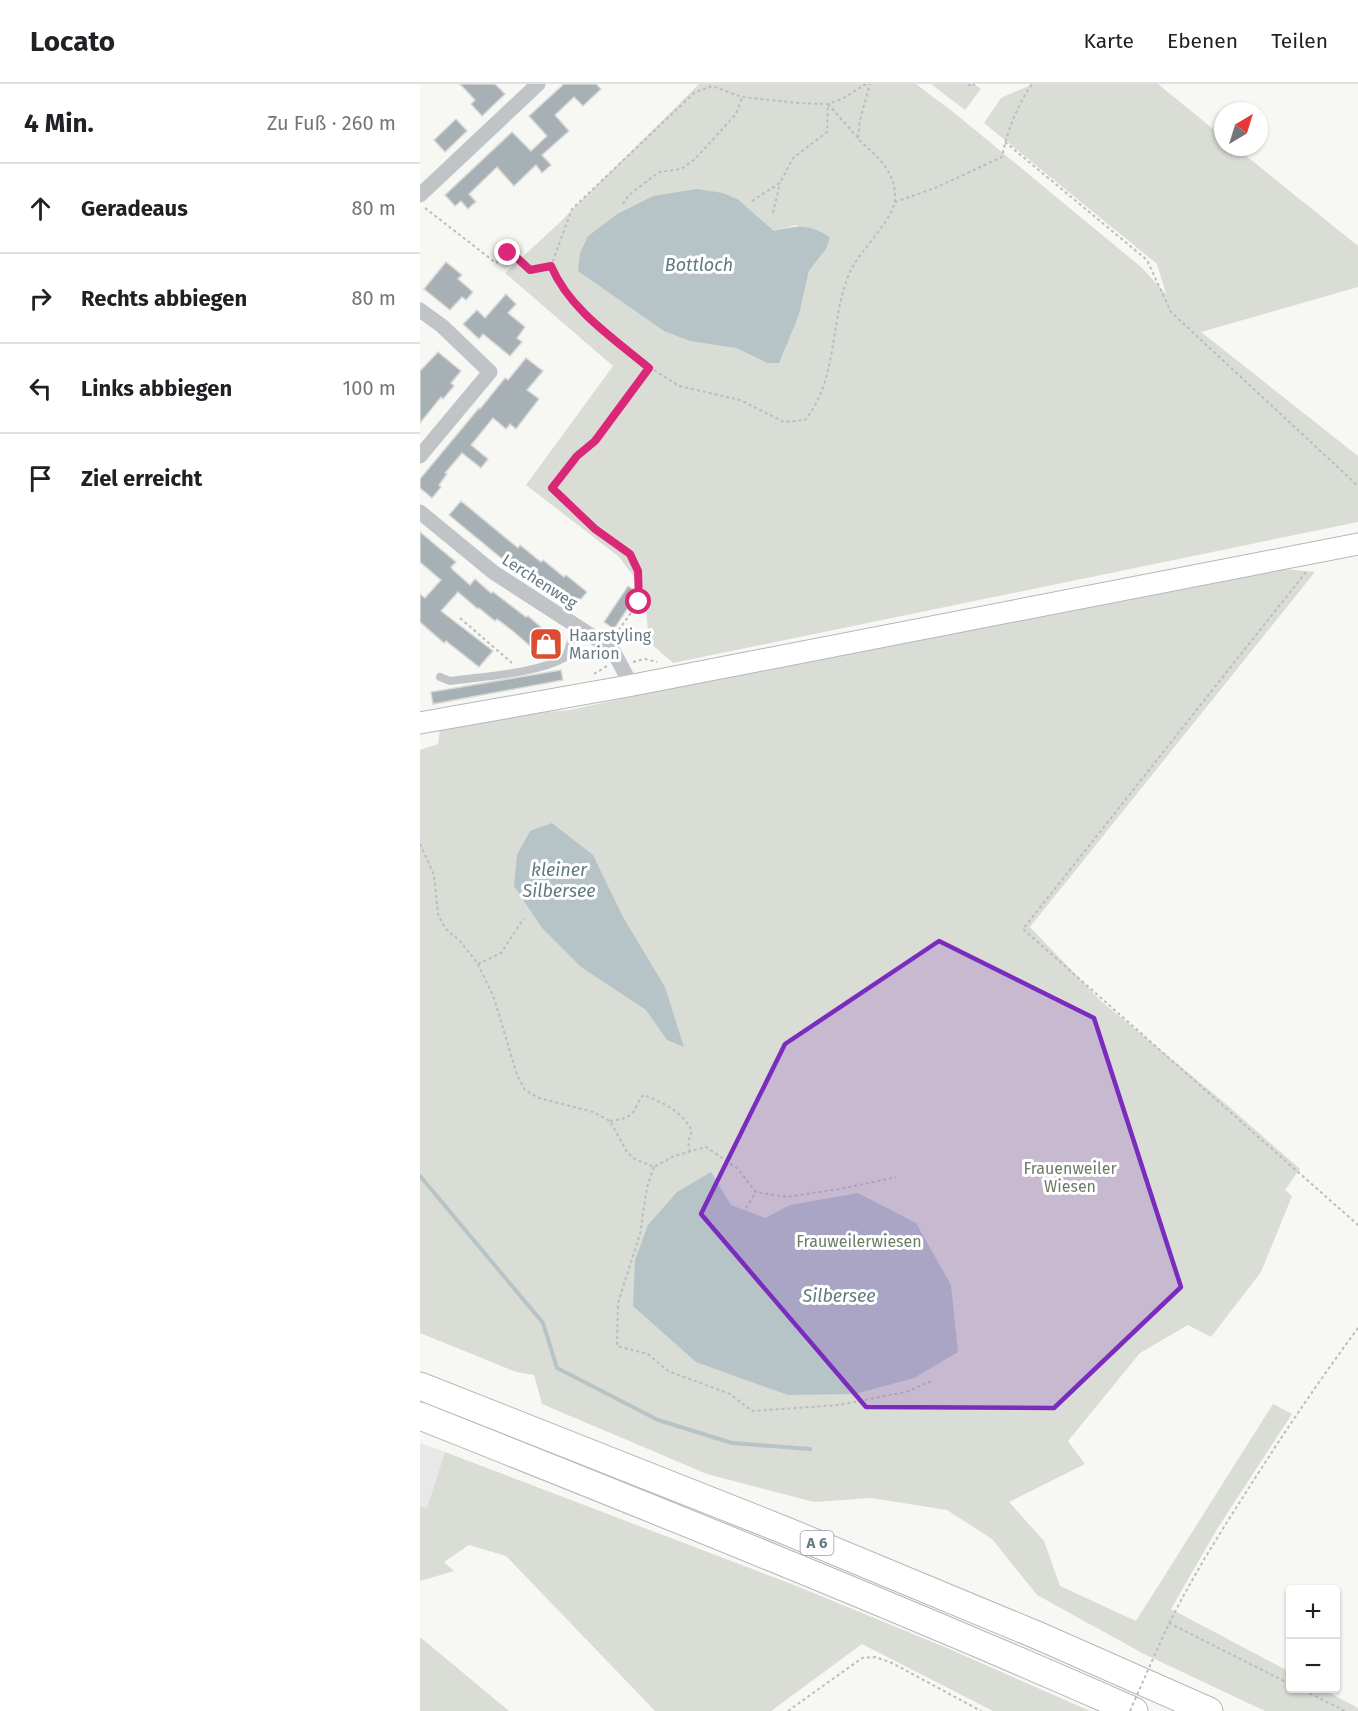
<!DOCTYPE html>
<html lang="de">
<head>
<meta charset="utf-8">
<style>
	body { margin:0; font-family:"Fira Sans",sans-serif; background:#f6f6f6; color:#202124 }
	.controls { position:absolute; right:18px; bottom:18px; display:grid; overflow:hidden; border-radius:6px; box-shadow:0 2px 4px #0004 }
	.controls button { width:54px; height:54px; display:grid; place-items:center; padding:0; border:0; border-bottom:2px solid #e0e0e0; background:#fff; color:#202124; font:30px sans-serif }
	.compass { position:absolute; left:794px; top:18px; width:54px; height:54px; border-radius:50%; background:#fff; box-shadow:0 2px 4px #0004; rotate:38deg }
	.stop { position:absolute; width:18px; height:18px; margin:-14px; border:4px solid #db2777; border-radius:50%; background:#fff }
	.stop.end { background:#db2777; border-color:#fff; box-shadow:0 2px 6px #0008 }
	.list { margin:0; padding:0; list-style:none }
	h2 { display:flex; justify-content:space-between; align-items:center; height:78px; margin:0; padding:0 24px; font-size:26px }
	h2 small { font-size:20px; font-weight:400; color:#757577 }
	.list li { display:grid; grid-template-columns:39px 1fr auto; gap:18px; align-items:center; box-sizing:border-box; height:90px; padding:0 24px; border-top:2px solid #e0e0e0 }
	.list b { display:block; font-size:22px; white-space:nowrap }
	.list em { font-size:20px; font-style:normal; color:#757577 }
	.icon { flex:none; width:33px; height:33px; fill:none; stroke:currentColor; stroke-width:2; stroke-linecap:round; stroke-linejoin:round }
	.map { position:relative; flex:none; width:938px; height:1627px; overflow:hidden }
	header { display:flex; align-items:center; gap:36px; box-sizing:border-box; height:84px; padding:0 30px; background:#fff; border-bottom:2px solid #e0e0e0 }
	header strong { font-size:28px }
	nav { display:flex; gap:33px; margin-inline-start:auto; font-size:21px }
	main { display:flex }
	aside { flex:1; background:#fff }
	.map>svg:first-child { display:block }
	.built { fill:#e7e8e7 }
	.green { fill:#d9ddd5; fill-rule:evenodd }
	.water { fill:#b7c4c7 }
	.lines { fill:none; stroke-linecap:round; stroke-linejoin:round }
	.stream { stroke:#b7c4c7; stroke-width:4 }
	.building { fill:#a7b0b4; stroke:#d8d8d6; stroke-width:1.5 }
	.secondary-casing { stroke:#b2b8bc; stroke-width:23 }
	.motorway-casing { stroke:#b3b7ba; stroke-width:29 }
	.path { stroke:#babdbf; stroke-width:2; stroke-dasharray:3 3; stroke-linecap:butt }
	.service { stroke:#c0c4c7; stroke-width:8 }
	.minor { stroke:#c0c4c7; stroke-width:15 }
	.secondary { stroke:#fff; stroke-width:21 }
	.motorway { stroke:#fff; stroke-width:27 }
	.path-bridge { stroke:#babdbf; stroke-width:2; stroke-dasharray:3 3; stroke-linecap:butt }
	.route { stroke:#db2777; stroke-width:8 }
	.marked { fill:#7b2cbf; fill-opacity:0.2; stroke:#7b2cbf; stroke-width:4.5; stroke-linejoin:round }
	.labels { text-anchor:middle; stroke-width:6; stroke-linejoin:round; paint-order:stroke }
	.shield { fill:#fff; stroke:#95a1a8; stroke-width:1.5 }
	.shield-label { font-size:15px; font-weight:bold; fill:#677983 }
	.street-label { font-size:16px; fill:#677983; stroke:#fff }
	.poi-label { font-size:16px; fill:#677983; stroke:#fff; text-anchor:start }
	.park-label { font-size:16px; fill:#6b7b66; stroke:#fff }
	.water-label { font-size:18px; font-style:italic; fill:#637a7f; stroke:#fff }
</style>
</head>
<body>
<header>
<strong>Locato</strong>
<nav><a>Karte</a><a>Ebenen</a><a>Teilen</a></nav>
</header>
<main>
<aside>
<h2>4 Min.<small>Zu Fuß · 260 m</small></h2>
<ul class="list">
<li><svg class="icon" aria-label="ahead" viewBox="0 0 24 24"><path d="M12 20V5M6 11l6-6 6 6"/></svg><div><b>Geradeaus</b></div><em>80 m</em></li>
<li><svg class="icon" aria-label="right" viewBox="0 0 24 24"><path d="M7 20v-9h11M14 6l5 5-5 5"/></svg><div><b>Rechts abbiegen</b></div><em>80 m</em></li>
<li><svg class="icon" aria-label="left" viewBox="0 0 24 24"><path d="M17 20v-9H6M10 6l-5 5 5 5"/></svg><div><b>Links abbiegen</b></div><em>100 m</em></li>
<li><svg class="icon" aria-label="arrive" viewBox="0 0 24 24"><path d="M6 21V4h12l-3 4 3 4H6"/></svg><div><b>Ziel erreicht</b></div></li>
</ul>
</aside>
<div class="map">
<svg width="938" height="1627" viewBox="0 0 938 1627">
	<rect width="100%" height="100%" fill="#f7f7f4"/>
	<!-- built -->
	<polygon class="built" points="0,1359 25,1368 7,1425 0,1422"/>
	<!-- green -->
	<g class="green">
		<path d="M 279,0 L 496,0 L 537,31 L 721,183 L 746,210 L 737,180 L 564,39 L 581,14 L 613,0 L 738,0 L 803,53 L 803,63 L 815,63 L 938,162 L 938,203 L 781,248 L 938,372 L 938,438 L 253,579 L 229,558 L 224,505 L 198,472 L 106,401 L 193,282 L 85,189 L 137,141 ZM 233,112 L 319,116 L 354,147 L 376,141 L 406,165 L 389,187 L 379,231 L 358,279 L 347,279 L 316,264 L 296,260 L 168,152 L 197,130 Z"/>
		<polygon points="511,0 554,0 561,5 545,26"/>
		<polygon points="865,485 895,488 610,843 681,917 806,1020 880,1085 865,1106 872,1112 841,1188 791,1253 768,1241 720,1269 648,1357 665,1380 589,1418 624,1457 640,1502 716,1537 853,1320 872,1330 797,1445 751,1525 870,1588 870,1604 902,1605 938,1624 938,1627 845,1627 724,1570 617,1511 572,1455 527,1426 451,1414 394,1418 287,1390 122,1320 114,1291 96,1288 0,1249 0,666 18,660 20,646 112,629 150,626 361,580"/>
		<polygon points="25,1368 374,1501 527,1564 670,1627 573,1627 442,1560 351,1627 235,1627 86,1472 49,1461 24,1478 34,1487 0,1497 0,1422 7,1424"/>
		<polygon points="0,1553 89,1627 0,1627"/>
	</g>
	<!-- water -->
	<g class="water">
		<path d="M 277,105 L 303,109 L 319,116 L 354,147 C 379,141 388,140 410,153 L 406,165 L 389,187 L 379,231 L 359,279 L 347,279 L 316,264 L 270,257 L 244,247 L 158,187 L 160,169 L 168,152 L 197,130 L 233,112 Z"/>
		<polygon points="132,739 173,771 203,833 245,903 264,963 247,956 226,926 161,883 122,844 94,802 97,771 110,747"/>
		<polygon points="291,1088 311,1121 345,1134 370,1121 438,1109 496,1139 531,1201 538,1268 494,1294 435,1310 368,1311 276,1278 213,1222 215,1176 228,1141 257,1108"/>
	</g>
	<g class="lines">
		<!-- stream -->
		<polyline class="stream" points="0,1092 123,1239 137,1284 238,1336 312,1359 390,1365"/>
	</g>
	<!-- building -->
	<g class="building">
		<polygon points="40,0 75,0 85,10 62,32 51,20 55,16"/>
		<polygon points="144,0 176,0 181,5 163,22 154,13 135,31 149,47 122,71 131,81 122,89 116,81 94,102 77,83 49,110 56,118 52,121 48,125 41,117 35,122 25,111 92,48 111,67 127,52 109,32"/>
		<polygon points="36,35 47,47 25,68 14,56"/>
		<polygon points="26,178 42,191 38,195 53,208 46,216 42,213 30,226 4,205"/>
		<polygon points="86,210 96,220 88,229 105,243 97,254 102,258 90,272 63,250 59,255 43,240 57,226 65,234"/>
		<polygon points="18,268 41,287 31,299 34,302 23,315 21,313 0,339 0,287"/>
		<polygon points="106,274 123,287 107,306 119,315 96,345 90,340 86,345 73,334 51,361 68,375 61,384 42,369 25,389 27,390 19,401 21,403 12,414 0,404 0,395 59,324 60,325 85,294 88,296"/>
		<polygon points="41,417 98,464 100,461 121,478 123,476 144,493 146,491 167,508 154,523 134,505 132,508 111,490 109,493 88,476 86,478 29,431"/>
		<polygon points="0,448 36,478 31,483 33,486 50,501 55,495 71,509 73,508 106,533 108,532 131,552 130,553 138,561 131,570 122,562 117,568 94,548 77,535 75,537 59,524 58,525 38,508 21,527 73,567 59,583 26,557 24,559 0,538 0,510 5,514 21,496 0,478"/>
		<polygon points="208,502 218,509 194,545 184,538"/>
		<polygon points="141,586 143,596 13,620 11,608"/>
	</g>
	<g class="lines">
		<defs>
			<polyline id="secondary" points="0,639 208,602 938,460"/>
			<g id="motorway">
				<polyline points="0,1302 364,1446 619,1552 789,1627"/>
				<path d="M 0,1332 C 239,1427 478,1523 714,1627"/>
			</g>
		</defs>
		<!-- secondary casing -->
		<use href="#secondary" class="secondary-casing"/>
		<!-- motorway casing -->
		<use href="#motorway" class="motorway-casing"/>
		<!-- path -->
		<g class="path">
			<path d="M 446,0 L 422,15 L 408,20 L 378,19 L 322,13 L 292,2 L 274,9 L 152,125 L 131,182 L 143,205 L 162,227 L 229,283 L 259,302 L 320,316 L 364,338 L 385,336 C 419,294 409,236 430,188 C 439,167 474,136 475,115 C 476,86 457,73 438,55 L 440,36 L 450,0"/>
			<polyline points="548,0 551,2 555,0"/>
			<polyline points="408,20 438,54"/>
			<polyline points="585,58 727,176 751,228 938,402"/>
			<polyline points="332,117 360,99 373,74 407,48 408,20"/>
			<path d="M 475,118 L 515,104 L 582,73 C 587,47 597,22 612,0"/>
			<polyline points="203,120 209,111 239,88 261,85 275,75 316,30 322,13"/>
			<polyline points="5,124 76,179 88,169 94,171 110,186 131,182"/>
			<polyline points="353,129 360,99"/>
			<polyline points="886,488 603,845 938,1141"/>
			<polyline points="40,534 92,579"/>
			<polyline points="195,551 219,518 218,487 210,470 175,445 132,404 157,372 175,356 229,283"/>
			<polyline points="213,578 225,575 237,578"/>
			<polyline points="174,590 187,582"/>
			<polyline points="0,760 14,791 18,830 25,844 40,857 58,880 74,914 97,991 105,1006 119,1014 173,1028 190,1037 207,1068 215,1075 234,1083 254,1072 286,1063 318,1085 336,1108 367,1113 425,1104 476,1093"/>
			<polyline points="58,880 81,869 104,834"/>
			<path d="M 190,1037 C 201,1035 211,1035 216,1023 C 219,1018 219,1015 224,1011 C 242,1018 263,1028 272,1047 L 268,1058 L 270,1068"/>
			<polyline points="234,1083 227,1103 220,1150 198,1219 197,1262 228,1270 248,1287 310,1310 332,1327 419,1321 486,1308 514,1296"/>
			<polyline points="326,1124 336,1108"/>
			<polyline points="749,1539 870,1600"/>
			<path d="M 739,1561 C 763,1508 794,1458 825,1410 C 861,1353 898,1298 938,1244"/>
			<polyline points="879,1604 925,1627"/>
			<polyline points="368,1627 442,1574 455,1573 472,1579 561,1627"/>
		</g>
		<!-- service -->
		<path class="service" d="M 20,593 L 30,597 C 65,592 116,590 146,573 L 156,542"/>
		<!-- minor -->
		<g class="minor">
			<polyline points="0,111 118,0"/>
			<polyline points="0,226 22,242 70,288 0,372"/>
			<polyline points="0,428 73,488 192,565 206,591 208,602"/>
		</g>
		<!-- secondary -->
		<use href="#secondary" class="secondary"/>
		<!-- motorway -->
		<use href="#motorway" class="motorway"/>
		<!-- path-bridge -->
		<polyline class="path-bridge" points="710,1627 739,1561"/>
	</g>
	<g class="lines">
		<!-- route -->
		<path class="route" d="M 88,169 L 94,171 L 110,186 L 131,182 C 150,226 193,254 229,284 L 175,357 L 157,372 L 132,404 L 175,445 L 210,470 L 218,487 L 219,518"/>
	</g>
	<!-- marked area -->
	<path class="marked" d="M 519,857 L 674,934 L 761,1203 L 634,1324 L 446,1323 L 281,1130 L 365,960 Z"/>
	<!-- icons -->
	<defs>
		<symbol id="shop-square" viewBox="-11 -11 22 22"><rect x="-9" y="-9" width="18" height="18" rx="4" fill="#da4d31" stroke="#fff"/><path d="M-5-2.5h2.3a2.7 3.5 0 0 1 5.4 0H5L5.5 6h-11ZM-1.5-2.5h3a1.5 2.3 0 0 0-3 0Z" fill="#fff"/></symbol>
	</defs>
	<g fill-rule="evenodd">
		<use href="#shop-square" x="107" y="541" width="38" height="38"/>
	</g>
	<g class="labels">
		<!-- shield labels -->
		<rect class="shield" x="380.5" y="1447" width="33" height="24" rx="4.5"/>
		<g class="shield-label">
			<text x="397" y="1464">A 6</text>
		</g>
		<!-- street labels -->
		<g class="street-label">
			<text transform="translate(120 497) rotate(33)" y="6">Lerchenweg</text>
		</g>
		<!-- poi labels -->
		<g class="poi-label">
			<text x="149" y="557">Haarstyling<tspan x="149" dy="18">Marion</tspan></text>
		</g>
		<!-- park labels -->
		<g class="park-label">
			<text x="650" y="1090">Frauenweiler<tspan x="650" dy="18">Wiesen</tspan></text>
			<text x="439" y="1163">Frauweilerwiesen</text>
		</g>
		<!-- water labels -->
		<g class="water-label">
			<text x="279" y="187">Bottloch</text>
			<text x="139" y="792">kleiner<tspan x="139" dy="21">Silbersee</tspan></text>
			<text x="419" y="1218">Silbersee</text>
		</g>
	</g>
</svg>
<div class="controls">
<button>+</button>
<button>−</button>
</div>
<svg class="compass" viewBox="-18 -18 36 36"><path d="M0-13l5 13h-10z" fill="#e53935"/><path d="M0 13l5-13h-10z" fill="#757577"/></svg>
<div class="stop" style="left:219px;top:518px"></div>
<div class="stop end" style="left:88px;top:169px"></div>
</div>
</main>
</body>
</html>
